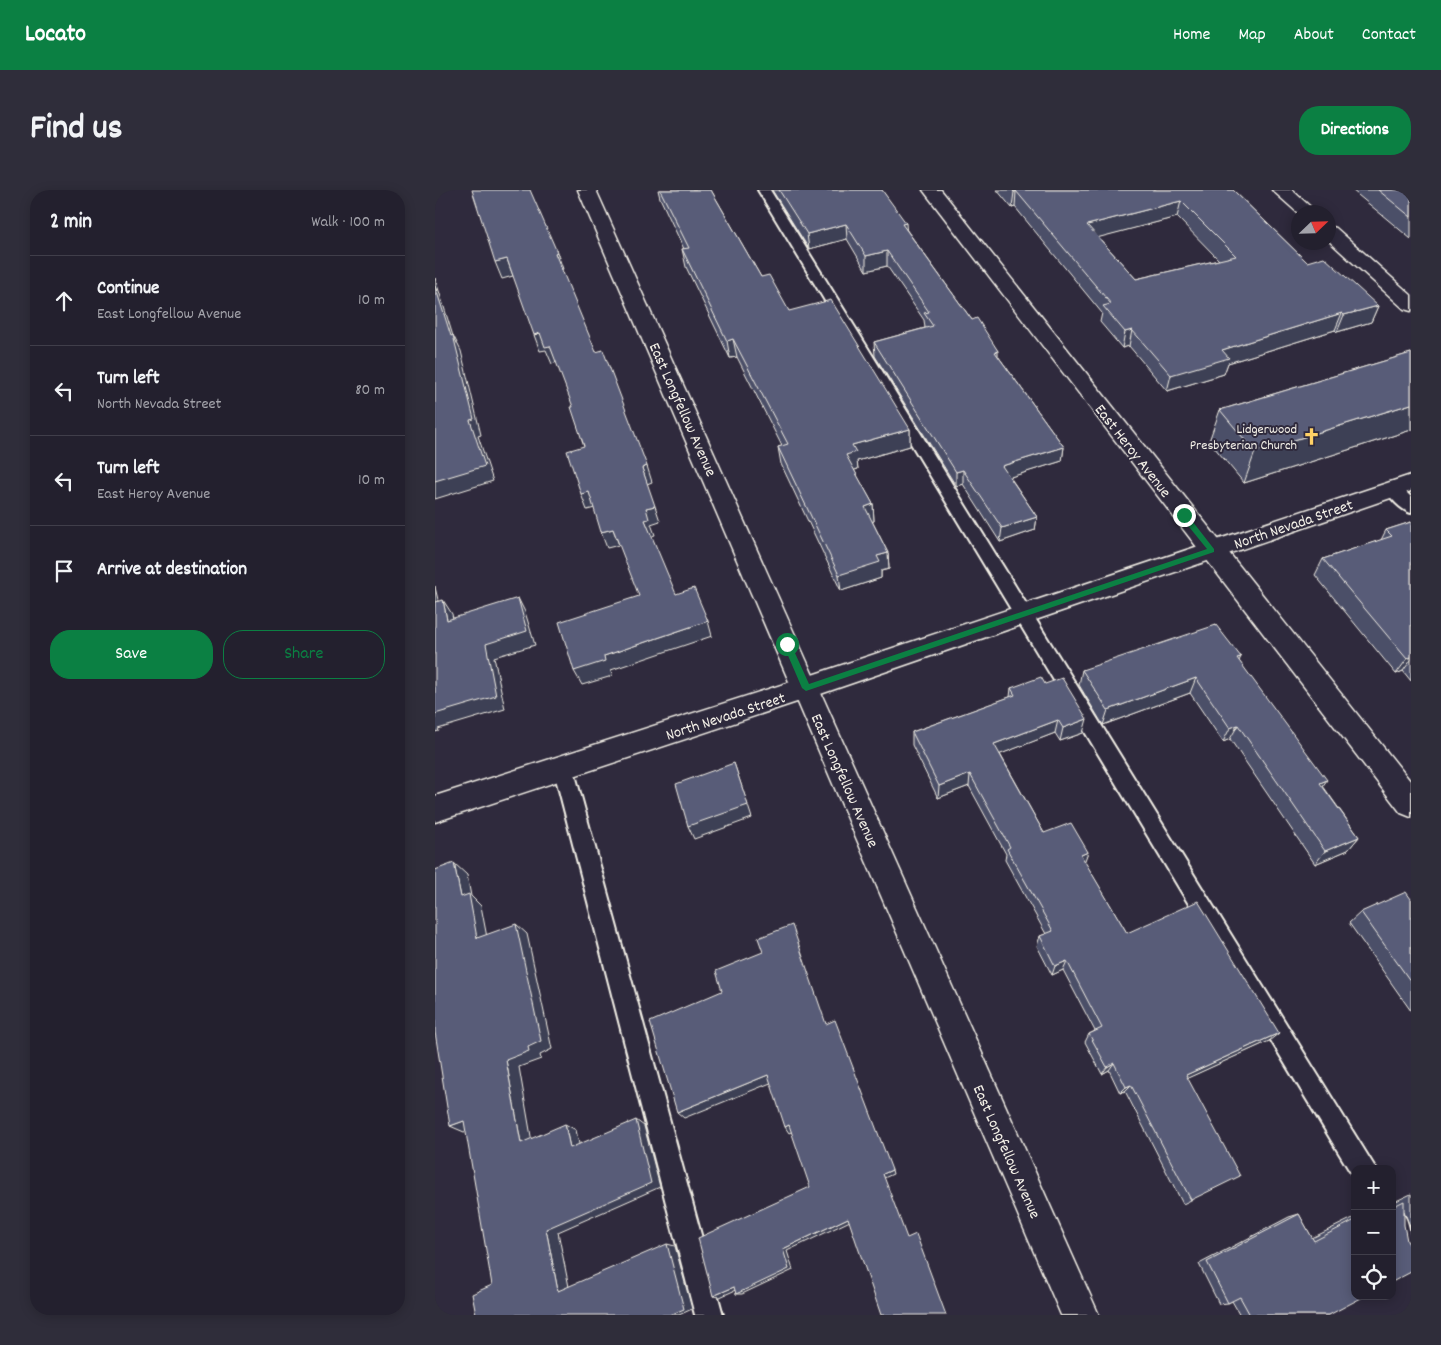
<!DOCTYPE html>
<html lang="en">
<head>
<meta charset="utf-8">
<style>
	body { margin:0; font-family:Dekko,sans-serif; background:#2f2d3a; color:#f1f3f6 }
	.controls { position:absolute; right:15px; bottom:15px; display:grid; overflow:hidden; border-radius:10px; box-shadow:0 2px 12px #0003 }
	.controls button { width:45px; height:45px; display:grid; place-items:center; padding:0; border:0; border-bottom:1px solid #403e4a; background:#23202e; color:#f1f3f6; font:25px sans-serif }
	.compass { position:absolute; left:856px; top:15px; width:45px; height:45px; border-radius:50%; background:#23202e; box-shadow:0 2px 12px #0003; rotate:67deg }
	.stop { position:absolute; width:15px; height:15px; margin:-11px; border:4px solid #0b8043; border-radius:50%; background:#fff }
	.stop.end { background:#0b8043; border-color:#fff; box-shadow:0 1px 5px #0008 }
	.list { margin:0; padding:0; list-style:none }
	h2 { display:flex; justify-content:space-between; align-items:center; height:65px; margin:0; padding:0 20px; font-size:21px }
	h2 small { font-size:16px; font-weight:400; color:#a3a3aa }
	.list li { display:grid; grid-template-columns:32px 1fr auto; gap:15px; align-items:center; box-sizing:border-box; height:90px; padding:0 20px; border-top:1px solid #403e4a }
	.list b { display:block; font-size:19px; white-space:nowrap }
	.list p { margin:0; font-size:16px; white-space:nowrap; color:#a3a3aa }
	.list em { font-size:16px; font-style:normal; color:#a3a3aa }
	.actions { display:flex; gap:10px; padding:15px 20px }
	.actions a { flex:1; padding:11px 0; border:1px solid #0b8043; border-radius:20px; text-align:center; font-size:18px; color:#0b8043 }
	.actions .main { background:#0b8043; color:#fff }
	.icon { flex:none; width:28px; height:28px; fill:none; stroke:currentColor; stroke-width:2; stroke-linecap:round; stroke-linejoin:round }
	.map { position:relative; flex:none; width:976px; height:1125px; overflow:hidden; border-radius:20px }
	header { display:flex; align-items:center; gap:30px; box-sizing:border-box; height:70px; padding:0 25px; background:#0b8043; color:#fff }
	header strong { font-size:24px }
	nav { display:flex; gap:28px; margin-inline-start:auto; font-size:18px }
	.intro { display:flex; align-items:center; justify-content:space-between; box-sizing:border-box; height:120px; padding:0 30px }
	h1 { margin:0; font-size:35px }
	.button { padding:12px 22px; border-radius:20px; background:#0b8043; color:#fff; font-size:18px; font-weight:700 }
	main { display:flex; gap:30px; padding:0 30px }
	aside { flex:1; background:#23202e; border-radius:20px; box-shadow:0 2px 12px #0003 }
	.map>svg:first-child { display:block }
	.lines { fill:none; stroke-linecap:round; stroke-linejoin:round }
	.lane-casing { stroke:#f4f1e8; stroke-width:4 }
	.street-casing { stroke:#f4f1e8; stroke-width:3 }
	.primary-casing { stroke:#f4f1e8; stroke-width:3 }
	.lane { fill:#2f2a3d; fill-rule:evenodd }
	.street { fill:#2f2a3d; fill-rule:evenodd }
	.primary { fill:#2f2a3d; fill-rule:evenodd }
	.wall { fill:#4c4f67; stroke:#f4f1e8; fill-rule:evenodd }
	.shaded-wall { fill:#3e4054; stroke:#f4f1e8 }
	.building { fill:#585c78; stroke:#f4f1e8; fill-rule:evenodd }
	.route { fill:#0b8043 }
	.labels { text-anchor:middle; stroke-width:4; stroke-linejoin:round; paint-order:stroke }
	.far-poi-label { font-size:14px; fill:#f4f1e8; stroke:#2f2a3d; text-anchor:end }
	.street-label { font-size:16px; fill:#f4f1e8; stroke:#2f2a3d }
</style>
</head>
<body>
<header>
<strong>Locato</strong>
<nav><a>Home</a><a>Map</a><a>About</a><a>Contact</a></nav>
</header>
<div class="intro"><h1>Find us</h1><a class="button">Directions</a></div>
<main>
<aside>
<h2>2 min<small>Walk · 100 m</small></h2>
<ul class="list">
<li><svg class="icon" aria-label="ahead" viewBox="0 0 24 24"><path d="M12 20V5M6 11l6-6 6 6"/></svg><div><b>Continue</b><p>East Longfellow Avenue</p></div><em>10 m</em></li>
<li><svg class="icon" aria-label="left" viewBox="0 0 24 24"><path d="M17 20v-9H6M10 6l-5 5 5 5"/></svg><div><b>Turn left</b><p>North Nevada Street</p></div><em>80 m</em></li>
<li><svg class="icon" aria-label="left" viewBox="0 0 24 24"><path d="M17 20v-9H6M10 6l-5 5 5 5"/></svg><div><b>Turn left</b><p>East Heroy Avenue</p></div><em>10 m</em></li>
<li><svg class="icon" aria-label="arrive" viewBox="0 0 24 24"><path d="M6 21V4h12l-3 4 3 4H6"/></svg><div><b>Arrive at destination</b></div></li>
</ul>
<div class="actions"><a class="main">Save</a><a>Share</a></div>
</aside>
<div class="map">
<svg width="976" height="1125" viewBox="0 0 976 1125">
	<rect width="100%" height="100%" fill="#2f2a3d"/>
	<filter id="ink" filterUnits="userSpaceOnUse"><feTurbulence type="fractalNoise" baseFrequency=".02" numOctaves="2"/><feDisplacementMap in="SourceGraphic" scale="10" xChannelSelector="R" yChannelSelector="G"/><feConvolveMatrix kernelMatrix="1 2 1 2 8 2 1 2 1" color-interpolation-filters="sRGB"/></filter>
	<g filter="url(#ink)">
		<g class="lines">
			<defs>
				<g id="lane">
					<polygon points="323,0 335,0 941,979 920,979 919,988"/>
					<path d="M 958,293 L 964,295 L 976,307 L 976,323 C 966,320 955,308 950,299 L 952,295 Z"/>
					<polygon points="128,568 135,571 138,577 288,1125 260,1125 118,577 121,571"/>
					<path d="M 957,1013 C 976,1023 976,1048 976,1069 C 952,1059 957,1035 957,1013 Z"/>
				</g>
				<g id="street">
					<polygon points="143,0 161,0 664,1125 626,1125"/>
					<polygon points="488,0 506,0 976,592 976,627 966,623"/>
					<polygon points="837,0 857,0 881,22 864,24"/>
					<polygon points="894,36 901,38 976,105 976,121 969,119 894,51"/>
				</g>
				<polygon id="primary" points="976,285 976,301 371,509 0,632 0,606 371,487"/>
			</defs>
			<!-- lane casing -->
			<use href="#lane" class="lane-casing"/>
			<!-- street casing -->
			<use href="#street" class="street-casing"/>
			<!-- primary casing -->
			<use href="#primary" class="primary-casing"/>
			<!-- lane -->
			<use href="#lane" class="lane"/>
			<!-- street -->
			<use href="#street" class="street"/>
			<!-- primary -->
			<use href="#primary" class="primary"/>
		</g>
		<!-- wall -->
		<g class="wall">
			<polygon points="223,0 276,0 326,87 354,121 475,239 475,256 422,271 423,279 419,280 438,314 439,331 437,331 453,363 454,379 446,381 446,388 406,401 346,274 343,257 347,256 302,167 295,168 251,77 247,59 249,59 225,8"/>
			<polygon points="337,0 447,0 471,39 537,130 563,161 563,166 629,257 627,271 575,287 602,327 600,340 565,352 528,294 521,296 440,166 439,152 490,138 489,130 452,76 431,81 412,49 374,59"/>
			<path d="M 562,0 L 798,0 L 872,72 L 943,116 L 936,132 L 902,142 L 900,140 L 793,173 L 789,184 L 732,201 L 694,156 L 687,158 L 665,132 L 667,123 L 580,17 L 577,18 ZM 742,27 L 784,70 L 701,89 L 663,47 Z"/>
			<polygon points="917,0 976,0 976,49"/>
			<polygon points="976,163 976,240 809,293 774,251 785,220"/>
			<polygon points="976,332 976,491 968,481 961,484 880,385 888,369 946,350 951,340"/>
			<polygon points="806,467 804,471 888,596 924,647 913,660 880,674 795,549 788,552 755,503 668,535 644,495 647,480"/>
			<polygon points="610,494 648,543 625,551 620,543 565,564 609,643 653,662 649,671 692,743 834,851 752,888 756,1010 748,1014 690,901 685,903 674,880 667,884 650,852 654,844 660,841 628,780 617,785 602,756 605,746 611,744 570,670 571,664 534,596 503,608 477,555 477,542 575,507 576,498"/>
			<polygon points="976,709 976,821 914,733 926,722"/>
			<polygon points="976,1004 976,1042 975,1036 969,1021 957,1092 957,1014 960,1013 959,1012"/>
			<polygon points="864,1024 877,1048 920,1027 920,1106 894,1125 805,1125 797,1111 793,1113 784,1114 764,1074 854,1027"/>
		</g>
		<!-- shaded-wall -->
		<g class="shaded-wall">
			<polygon points="581,1 580,17 577,18 579,2"/>
			<polygon points="746,11 742,27 650,51 652,35"/>
			<polygon points="471,33 472,47 467,34"/>
			<polygon points="411,34 412,49 374,59 372,44"/>
			<polygon points="452,61 452,76 431,81 431,66"/>
			<polygon points="122,62 128,79 126,80 120,63"/>
			<polygon points="72,69 78,86 67,89 60,72"/>
			<polygon points="0,88 18,146 18,145 26,161 46,245 43,246 58,291 0,309 0,291 35,230 0,96"/>
			<polygon points="943,116 936,132 902,142 909,125"/>
			<polygon points="907,123 900,140 793,173 789,184 732,201 736,185 787,160"/>
			<polygon points="697,140 694,156 687,158 690,142"/>
			<polygon points="105,143 115,156 122,172 117,174 111,160 105,161 99,145"/>
			<polygon points="298,149 302,167 295,168 292,151"/>
			<polygon points="976,214 976,240 809,293 820,262"/>
			<polygon points="475,239 475,256 422,271 423,279 413,282 411,265 417,255"/>
			<polygon points="629,257 627,271 566,290 567,276"/>
			<polygon points="212,276 217,292 212,294 207,278"/>
			<polygon points="528,280 528,294 521,296 521,282"/>
			<polygon points="154,302 160,318 152,320 146,304"/>
			<polygon points="438,314 439,331 431,333 430,317"/>
			<polygon points="220,316 225,331 216,334 220,345 216,346 210,330 211,318"/>
			<polygon points="602,327 600,340 565,352 567,338"/>
			<polygon points="178,339 184,355 172,358 166,342"/>
			<polygon points="453,363 454,379 446,381 446,388 406,401 404,385 442,366"/>
			<polygon points="0,396 0,397 7,427 0,417"/>
			<polygon points="83,408 90,422 100,455 59,467 70,519 3,539 4,541 0,542 0,524 51,454"/>
			<polygon points="8,410 17,424 21,443 12,430"/>
			<polygon points="273,431 277,446 176,480 177,486 147,495 139,481 169,466"/>
			<polygon points="976,467 976,470 968,481 961,484 972,469"/>
			<polygon points="761,488 755,503 668,535 673,520"/>
			<polygon points="652,529 648,543 625,551 628,538"/>
			<polygon points="623,530 620,543 558,567 559,554"/>
			<polygon points="803,535 795,549 788,552 795,538"/>
			<polygon points="299,573 317,628 259,649 253,636"/>
			<polygon points="535,584 534,596 503,608 504,596"/>
			<polygon points="892,590 882,604 885,593"/>
			<polygon points="924,647 913,660 880,674 890,661"/>
			<polygon points="653,662 649,673 646,665"/>
			<polygon points="19,673 32,685 36,706 46,716 54,758 42,748 26,707"/>
			<polygon points="81,734 92,744 117,859 105,865 106,869 84,877 98,958 86,953 71,870 93,857"/>
			<polygon points="632,771 628,780 617,785 620,776"/>
			<polygon points="844,843 834,851 744,892 751,885"/>
			<polygon points="679,873 674,880 667,884 672,877"/>
			<polygon points="333,885 338,892 249,928 242,922"/>
			<polygon points="696,895 690,901 685,903 691,897"/>
			<polygon points="201,930 209,936 225,997 123,1042 135,1102 123,1101 111,1039"/>
			<polygon points="29,931 43,937 29,942 15,936"/>
			<polygon points="130,934 141,940 146,963 135,958"/>
			<polygon points="354,935 358,941 354,943 350,937"/>
			<polygon points="457,980 458,984 449,988 448,984"/>
			<polygon points="413,1028 415,1031 352,1061 358,1080 307,1104 301,1104 348,1059"/>
			<polygon points="232,1054 240,1056 257,1119 244,1125 235,1125"/>
			<polygon points="299,1097 305,1098 285,1107 278,1106"/>
		</g>
		<!-- building -->
		<g class="building">
			<polygon points="37,0 95,0 122,62 120,63 161,162 168,160 212,276 207,278 220,316 211,318 214,329 210,330 241,404 259,398 273,431 169,466 170,471 139,481 124,432 204,406 178,339 166,342 154,302 146,304 132,261 149,256 136,217 138,217 115,156 110,157 105,143 99,145 72,69 60,72"/>
			<polygon points="225,0 276,0 326,87 334,85 354,121 396,110 475,239 417,255 421,262 411,265 438,314 430,317 453,363 442,366 445,372 404,385 343,257 353,254 298,149 292,151 247,59 254,58"/>
			<polygon points="344,0 447,0 471,33 467,34 537,130 542,128 563,161 560,162 629,257 567,276 602,327 567,338 528,280 521,282 439,152 498,136 489,123 494,122 452,61 431,66 411,34 372,44"/>
			<path d="M 577,0 L 798,0 L 872,72 L 889,67 L 943,116 L 909,125 L 907,123 L 787,160 L 794,168 L 736,185 L 697,140 L 690,142 L 668,116 L 676,114 L 581,1 L 579,2 ZM 746,11 L 801,66 L 701,89 L 652,35 Z"/>
			<polygon points="943,0 976,0 976,27"/>
			<polygon points="0,96 16,146 18,145 39,229 35,230 50,276 0,291"/>
			<polygon points="976,163 976,214 820,262 785,220"/>
			<polygon points="976,332 976,467 972,469 888,369 957,346 951,340"/>
			<polygon points="83,408 92,441 51,454 61,506 0,524 0,412 8,410 12,430"/>
			<polygon points="781,435 806,467 802,468 892,590 885,593 924,647 890,661 803,535 795,538 761,488 673,520 647,480"/>
			<polygon points="606,487 610,494 627,488 652,529 628,538 623,530 559,554 609,643 636,633 653,662 646,665 692,743 763,711 844,843 751,885 805,986 756,1010 696,895 691,897 679,873 672,877 654,844 667,838 632,771 620,776 605,746 618,741 572,659 575,657 535,584 504,596 477,542 580,505 576,498"/>
			<polygon points="299,573 313,615 253,636 241,594"/>
			<polygon points="19,673 26,707 34,704 42,748 81,734 106,851 93,857 94,861 71,870 86,953 130,934 135,958 201,930 216,993 111,1039 123,1101 232,1054 249,1119 235,1125 41,1125 37,1104 57,1095 29,931 15,936 0,842 0,680"/>
			<polygon points="971,702 976,709 976,792 926,722"/>
			<polygon points="357,735 391,834 400,830 457,980 448,984 472,1048 481,1044 511,1125 446,1125 413,1028 348,1059 354,1079 301,1104 299,1097 278,1106 263,1048 375,997 354,935 350,937 333,885 242,922 215,832 287,801 281,781 328,762 323,748"/>
			<polygon points="969,1011 969,1035 972,1051 976,1057 976,1082 957,1092 957,1017"/>
			<polygon points="864,1024 879,1051 920,1030 920,1106 930,1106 894,1125 815,1125 805,1107 793,1113 772,1072"/>
		</g>
	</g>
	<!-- route -->
	<polygon class="route" points="746,323 751,323 779,359 779,362 371,501 367,498 348,454 355,452 374,494 772,359 746,327"/>
	<!-- icons -->
	<defs>
		<symbol id="church-bare" viewBox="-9 -9 18 18"><path d="M-1.2-6h2.4v3.5h3.3v2.4h-3.3V6h-2.4V-.1h-3.3v-2.4h3.3Z" fill="#ffd166" stroke="#2f2a3d" stroke-width="2.5" paint-order="stroke"/></symbol>
	</defs>
	<g fill-rule="evenodd">
		<use href="#church-bare" x="864" y="234" width="25" height="25"/>
	</g>
	<g class="labels">
		<!-- far-poi labels -->
		<g class="far-poi-label">
			<text x="862" y="243">Lidgerwood<tspan x="862" dy="16">Presbyterian Church</tspan></text>
		</g>
		<!-- street labels -->
		<g class="street-label">
			<text transform="translate(249 219) rotate(66)" y="6">East Longfellow Avenue</text>
			<text transform="translate(699 260) rotate(52)" y="6">East Heroy Avenue</text>
			<text transform="translate(858 333) rotate(-19)" y="6">North Nevada Street</text>
			<text transform="translate(290 525) rotate(-18)" y="6">North Nevada Street</text>
			<text transform="translate(411 590) rotate(66)" y="6">East Longfellow Avenue</text>
			<text transform="translate(573 961) rotate(66)" y="6">East Longfellow Avenue</text>
		</g>
	</g>
</svg>
<div class="controls">
<button>+</button>
<button>−</button>
<button><svg class="icon" aria-label="locate" viewBox="0 0 24 24"><circle cx="12" cy="12" r="6"/><path d="M12 2v4M12 18v4M2 12h4M18 12h4"/></svg></button>
</div>
<svg class="compass" viewBox="-18 -18 36 36"><path d="M0-13l5 13h-10z" fill="#e53935"/><path d="M0 13l5-13h-10z" fill="#a3a3aa"/></svg>
<div class="stop" style="left:352px;top:454px"></div>
<div class="stop end" style="left:749px;top:325px"></div>
</div>
</main>
</body>
</html>
